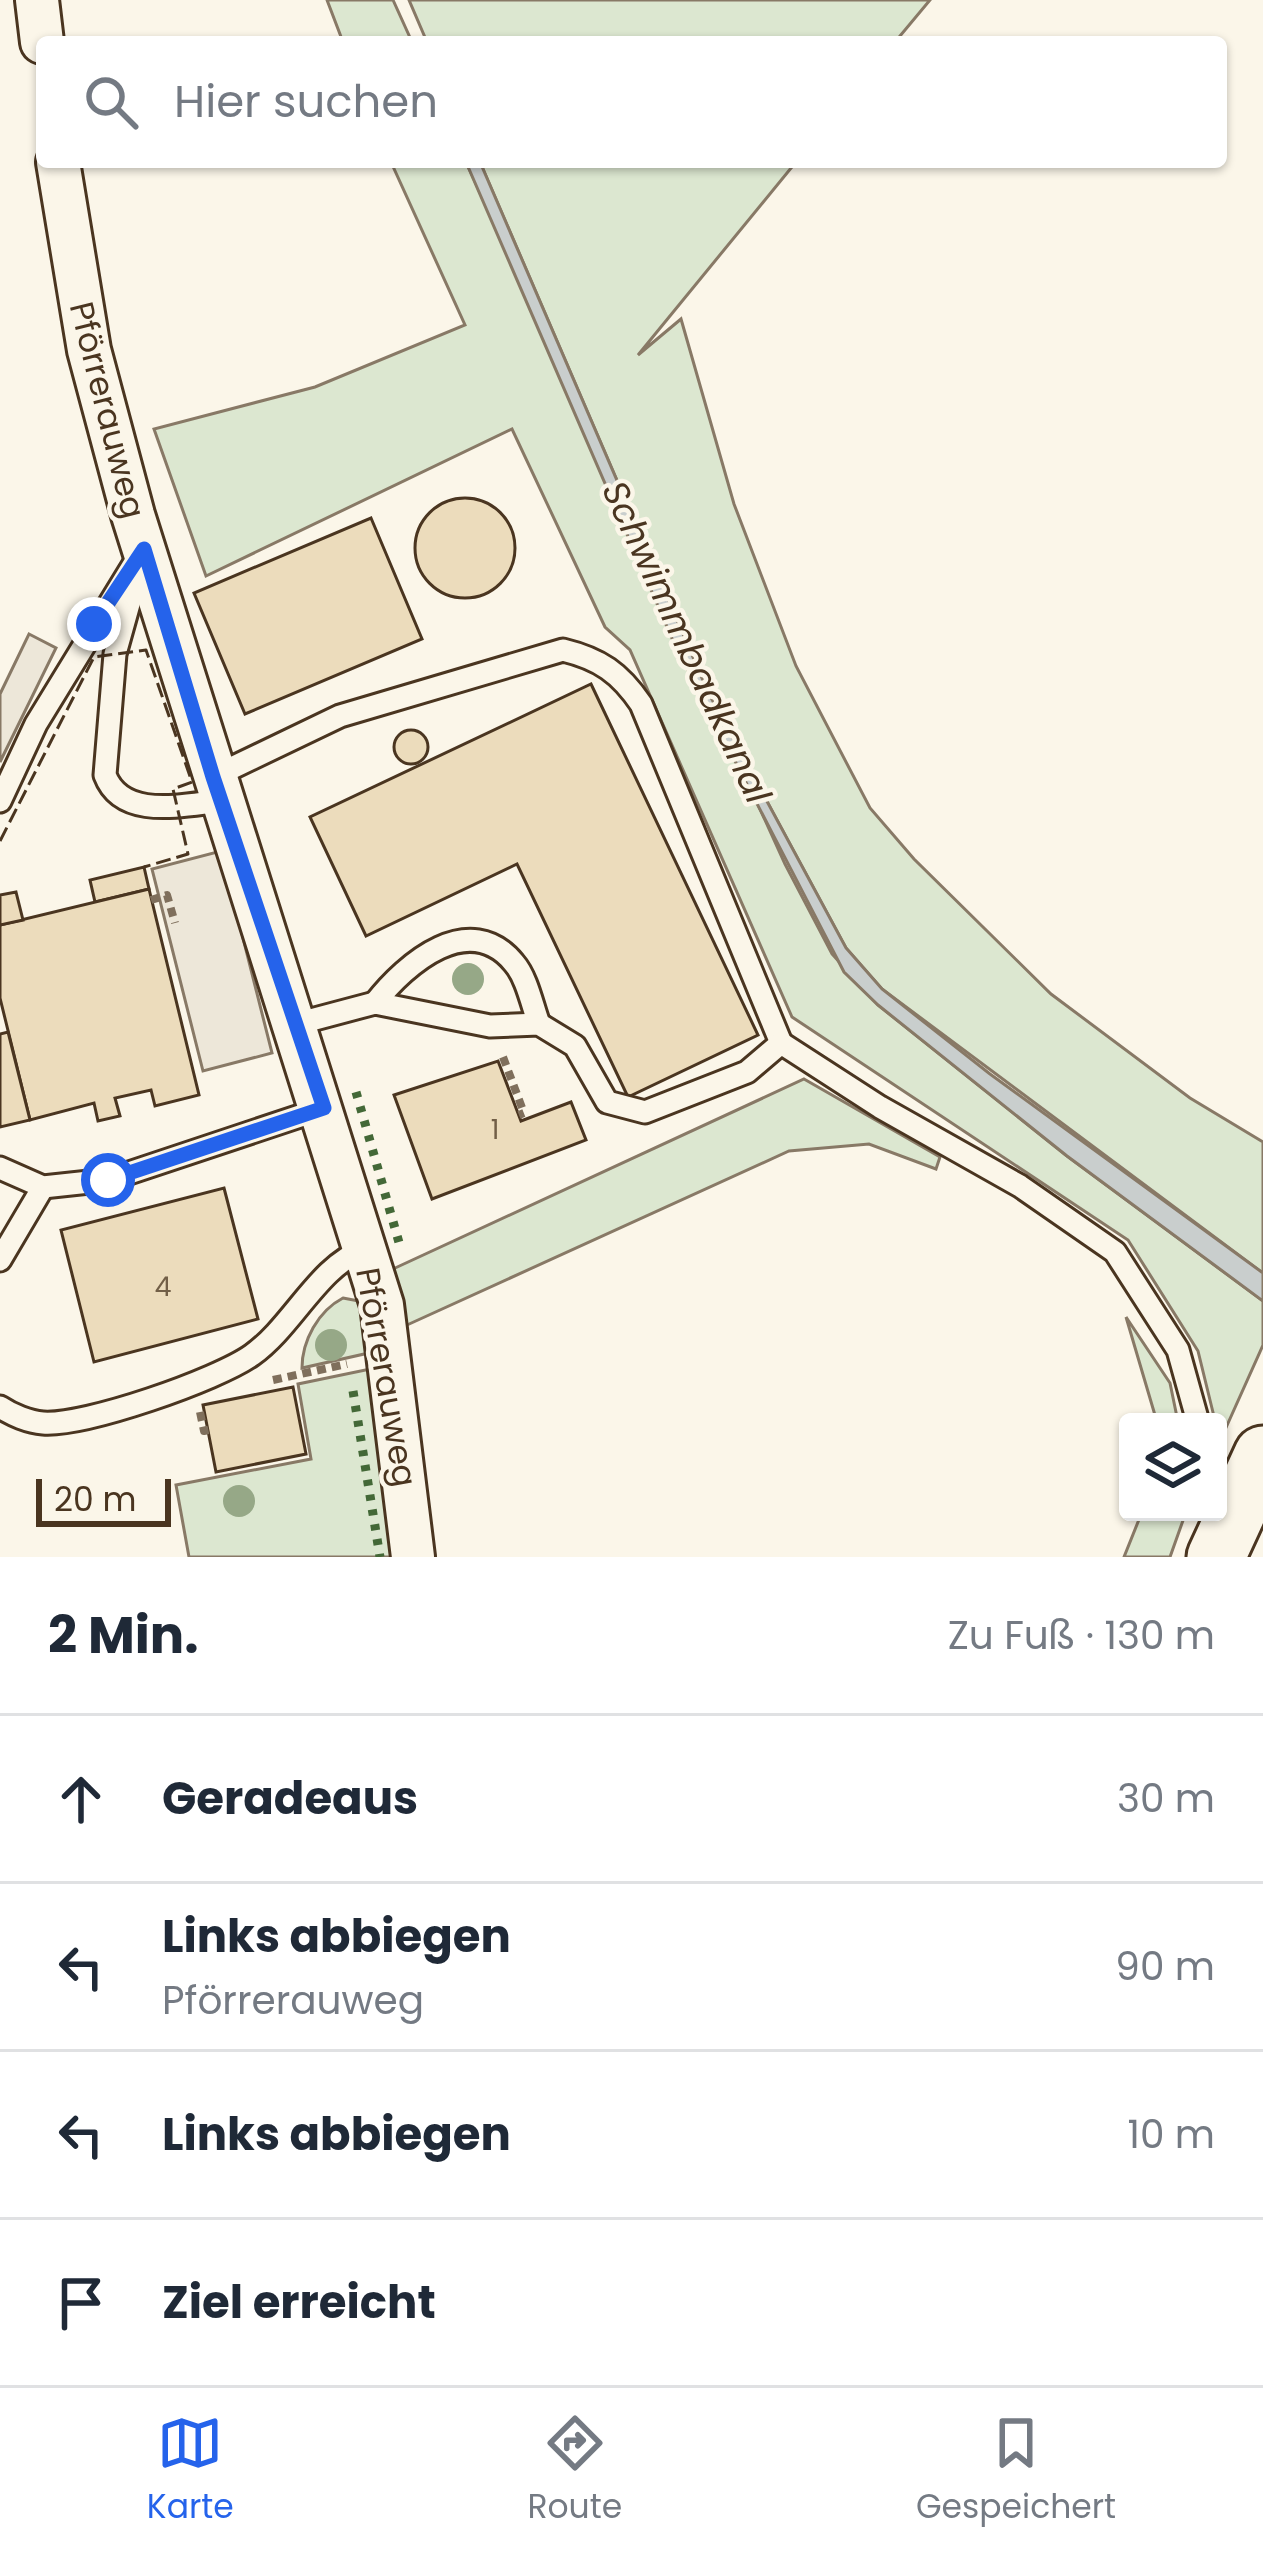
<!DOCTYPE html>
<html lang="de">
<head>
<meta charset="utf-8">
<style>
	body { margin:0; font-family:Poppins,sans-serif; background:#f2f2f3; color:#1f2937 }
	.controls { position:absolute; right:36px; bottom:36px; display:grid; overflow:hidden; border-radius:12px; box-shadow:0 3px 9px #0004 }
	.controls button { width:108px; height:108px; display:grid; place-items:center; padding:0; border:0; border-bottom:3px solid #e0e1e3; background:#fff; color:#1f2937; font:60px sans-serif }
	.scale { position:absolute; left:36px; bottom:30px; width:135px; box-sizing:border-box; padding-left:12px; border:6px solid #4a3520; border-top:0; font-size:33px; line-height:42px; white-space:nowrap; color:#4a3520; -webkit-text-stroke:9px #fbf6e9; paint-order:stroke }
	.stop { position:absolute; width:36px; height:36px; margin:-27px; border:9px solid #2563eb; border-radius:50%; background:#fff }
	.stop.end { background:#2563eb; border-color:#fff; box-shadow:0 3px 12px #0008 }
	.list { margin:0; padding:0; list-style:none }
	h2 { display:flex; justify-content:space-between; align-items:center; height:156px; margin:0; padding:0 48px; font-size:51px }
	h2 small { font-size:39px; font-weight:400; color:#747a83 }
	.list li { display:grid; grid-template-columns:78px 1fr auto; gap:36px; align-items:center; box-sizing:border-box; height:168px; padding:0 48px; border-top:3px solid #e0e1e3 }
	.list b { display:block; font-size:45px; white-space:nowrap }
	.list p { margin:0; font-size:39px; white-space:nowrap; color:#747a83 }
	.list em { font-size:39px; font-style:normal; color:#747a83 }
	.icon { flex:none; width:66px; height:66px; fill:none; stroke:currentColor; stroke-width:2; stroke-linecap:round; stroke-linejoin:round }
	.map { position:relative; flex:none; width:1263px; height:1557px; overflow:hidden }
	.search { position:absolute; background:#fff; box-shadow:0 3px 9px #0004; left:36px; right:36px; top:36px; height:132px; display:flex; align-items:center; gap:30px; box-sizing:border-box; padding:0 42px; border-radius:12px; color:#747a83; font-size:45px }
	.sheet { height:828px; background:#fff }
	nav { display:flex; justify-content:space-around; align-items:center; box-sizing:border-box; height:168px; border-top:3px solid #e0e1e3; background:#fff; font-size:33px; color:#747a83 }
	nav a { display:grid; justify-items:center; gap:6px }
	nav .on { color:#2563eb }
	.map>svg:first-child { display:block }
	.green { fill:#dce7d0; stroke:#887966; stroke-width:3 }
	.parking { fill:#ede7d9; stroke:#887966; stroke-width:3 }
	.water { fill:#c9cecd; stroke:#887966; stroke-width:3 }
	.building { fill:#ecdcbc; stroke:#4a3520; stroke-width:3 }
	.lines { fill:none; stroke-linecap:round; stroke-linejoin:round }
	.lane-casing { stroke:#4a3520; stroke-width:27 }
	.street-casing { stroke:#4a3520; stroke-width:48 }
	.secondary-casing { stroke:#4a3520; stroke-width:63 }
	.path { stroke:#7f6f5c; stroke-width:8; stroke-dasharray:9 6; stroke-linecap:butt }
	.lane { stroke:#fbf6e9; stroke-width:21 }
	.street { stroke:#fbf6e9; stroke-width:42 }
	.secondary { stroke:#fbf6e9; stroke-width:57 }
	.hedge { stroke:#436837; stroke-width:9; stroke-dasharray:6 9; stroke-linecap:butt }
	.fence { stroke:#4a3520; stroke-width:3; stroke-dasharray:15 6; stroke-linecap:butt }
	.tree { fill:#96a887 }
	.route { stroke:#2563eb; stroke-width:15 }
	.labels { text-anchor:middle; stroke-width:9; stroke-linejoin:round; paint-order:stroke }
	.number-label { font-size:27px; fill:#725f47 }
	.street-label { font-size:33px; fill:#4a3520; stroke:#fbf6e9 }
	.water-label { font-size:36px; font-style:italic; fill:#4a3520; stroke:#fbf6e9 }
</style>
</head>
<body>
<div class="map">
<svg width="1263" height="1557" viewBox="0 0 1263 1557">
	<rect width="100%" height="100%" fill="#fbf6e9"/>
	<!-- green -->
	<g class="green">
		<polygon points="327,0 393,0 412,42 343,42"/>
		<polygon points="409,0 930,0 895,42 427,42"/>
		<polygon points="391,162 466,162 785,864 832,954 878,1005 1067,1156 1263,1301 1263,1345 1220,1441 1198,1351 1128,1240 792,1017 630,650 605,627 512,429 206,576 154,429 315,387 465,325"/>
		<polygon points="480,162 796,162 638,355 681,319 734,504 796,666 870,808 914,859 1051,994 1190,1098 1263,1142 1263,1273 882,989 846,948 708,692"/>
		<polygon points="804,1079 940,1157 936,1169 869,1144 789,1151 407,1325 393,1269"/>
		<path d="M 343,1298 L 364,1302 L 373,1352 L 302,1368 C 302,1341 318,1311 343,1298 Z"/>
		<polygon points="1126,1317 1170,1383 1178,1422 1157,1422"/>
		<polygon points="375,1368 401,1557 189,1557 176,1485 311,1459 298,1384"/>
		<polygon points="1142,1512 1186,1512 1170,1557 1124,1557"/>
	</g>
	<!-- parking -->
	<g class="parking">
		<polygon points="29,634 56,648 0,762 0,694"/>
		<polygon points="221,851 272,1053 203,1071 152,869"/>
	</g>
	<!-- water -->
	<polygon class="water" points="466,162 480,162 708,692 846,948 882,989 990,1074 1263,1273 1263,1301 1067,1156 878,1005 844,972 674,643"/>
	<!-- building -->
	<g class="building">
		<circle cx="465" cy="548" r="50"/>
		<polygon points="371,518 422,639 245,714 194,593"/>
		<polygon points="591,684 758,1035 628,1097 517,864 366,936 310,817"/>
		<circle cx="411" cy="747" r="17"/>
		<polygon points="144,867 149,889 95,902 90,880"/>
		<polygon points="149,889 199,1095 155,1106 151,1090 115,1098 120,1116 98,1121 94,1103 30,1120 0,998 0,925"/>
		<polygon points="16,892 23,920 0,925 0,895"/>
		<polygon points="8,1032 30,1120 0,1127 0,1034"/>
		<polygon points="498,1061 521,1121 571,1102 586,1140 432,1199 394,1095"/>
		<polygon points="224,1188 258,1319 94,1362 61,1230"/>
		<polygon points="293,1387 306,1454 216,1472 203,1405"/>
	</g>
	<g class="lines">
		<defs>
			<g id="lane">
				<path d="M 141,561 L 115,654 L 105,775 C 122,820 182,805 221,801"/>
				<path d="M 213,777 L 340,716 L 563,650 C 600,659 620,673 641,704 L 781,1043 L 747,1072 L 645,1112 L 607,1102 L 575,1046 L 539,1024 L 490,1026 L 375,1003 L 296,1024"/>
				<polyline points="0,801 36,724 134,564"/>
				<path d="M 375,1003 C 406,963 470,909 514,963 C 527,978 532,1005 539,1024"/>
				<polyline points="781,1043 880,1107 1020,1186 1115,1252 1178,1350 1198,1422"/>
				<polyline points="0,1168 43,1187 108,1180 324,1108"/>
				<polyline points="0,1260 43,1187"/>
				<path d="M 0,1407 C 12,1415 29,1422 43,1423 C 85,1426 217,1380 252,1355 C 293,1326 318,1266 365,1249"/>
			</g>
			<g id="street">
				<polyline points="37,0 42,42"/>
				<polyline points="58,162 89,350 133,515 382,1305 413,1557"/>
			</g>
			<polyline id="secondary" points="1216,1557 1263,1455"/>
		</defs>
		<!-- lane casing -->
		<use href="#lane" class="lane-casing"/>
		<!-- street casing -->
		<use href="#street" class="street-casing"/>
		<!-- secondary casing -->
		<use href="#secondary" class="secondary-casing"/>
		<!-- path -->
		<g class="path">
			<polyline points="151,900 167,895 175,923"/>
			<polyline points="503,1057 524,1113 519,1115"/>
			<polyline points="273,1380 347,1364"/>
			<polyline points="200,1412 204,1431 209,1430"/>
		</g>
		<!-- lane -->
		<use href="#lane" class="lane"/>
		<!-- street -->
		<use href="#street" class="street"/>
		<!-- secondary -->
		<use href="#secondary" class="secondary"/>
		<!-- hedge -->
		<g class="hedge">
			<polyline points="356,1092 400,1246"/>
			<polyline points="353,1391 380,1557"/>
		</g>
		<!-- fence -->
		<polyline class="fence" points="0,841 94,657 146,650 192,782 173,789 188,854 144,867"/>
	</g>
	<!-- trees -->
	<g class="tree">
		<circle cx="468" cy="979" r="16"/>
		<circle cx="331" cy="1345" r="16"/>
		<circle cx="239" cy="1501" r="16"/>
	</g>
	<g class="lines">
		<!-- route -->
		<polyline class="route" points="94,624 144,549 213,777 324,1108 108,1180"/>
	</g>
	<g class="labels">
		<!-- number labels -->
		<g class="number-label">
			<text x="495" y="1139">1</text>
			<text x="163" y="1296">4</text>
		</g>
		<!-- street labels -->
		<g class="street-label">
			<text transform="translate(108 410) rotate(76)" y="12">Pförrerauweg</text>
			<text transform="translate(387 1377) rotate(80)" y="12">Pförrerauweg</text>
		</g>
		<!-- water labels -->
		<g class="water-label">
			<text transform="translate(687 642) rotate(65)" y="13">Schwimmbadkanal</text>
		</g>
	</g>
</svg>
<div class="controls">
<button><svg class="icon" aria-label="layers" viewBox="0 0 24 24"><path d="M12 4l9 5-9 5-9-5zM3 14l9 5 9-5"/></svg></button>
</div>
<div class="scale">20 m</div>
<div class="stop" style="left:108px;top:1180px"></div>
<div class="stop end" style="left:94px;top:624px"></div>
<div class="search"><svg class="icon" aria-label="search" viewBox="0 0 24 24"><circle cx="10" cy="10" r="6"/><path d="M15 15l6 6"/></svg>Hier suchen</div>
</div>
<section class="sheet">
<h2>2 Min.<small>Zu Fuß · 130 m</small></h2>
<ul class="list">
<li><svg class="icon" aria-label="ahead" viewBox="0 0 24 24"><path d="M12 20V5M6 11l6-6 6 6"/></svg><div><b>Geradeaus</b></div><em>30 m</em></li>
<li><svg class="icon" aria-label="left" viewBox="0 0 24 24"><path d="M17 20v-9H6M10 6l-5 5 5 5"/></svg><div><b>Links abbiegen</b><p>Pförrerauweg</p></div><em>90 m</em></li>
<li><svg class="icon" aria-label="left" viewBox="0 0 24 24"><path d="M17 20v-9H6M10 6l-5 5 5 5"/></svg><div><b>Links abbiegen</b></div><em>10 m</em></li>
<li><svg class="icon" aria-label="arrive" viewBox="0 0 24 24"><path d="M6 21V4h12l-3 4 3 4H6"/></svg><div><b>Ziel erreicht</b></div></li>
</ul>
</section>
<nav>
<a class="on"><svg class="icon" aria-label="map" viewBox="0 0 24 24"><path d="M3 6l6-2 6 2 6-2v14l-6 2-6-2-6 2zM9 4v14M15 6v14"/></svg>Karte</a>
<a><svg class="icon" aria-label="directions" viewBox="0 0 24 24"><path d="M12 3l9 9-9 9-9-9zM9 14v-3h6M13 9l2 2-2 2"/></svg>Route</a>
<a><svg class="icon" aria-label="saved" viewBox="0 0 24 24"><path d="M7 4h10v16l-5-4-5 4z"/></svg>Gespeichert</a>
</nav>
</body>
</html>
